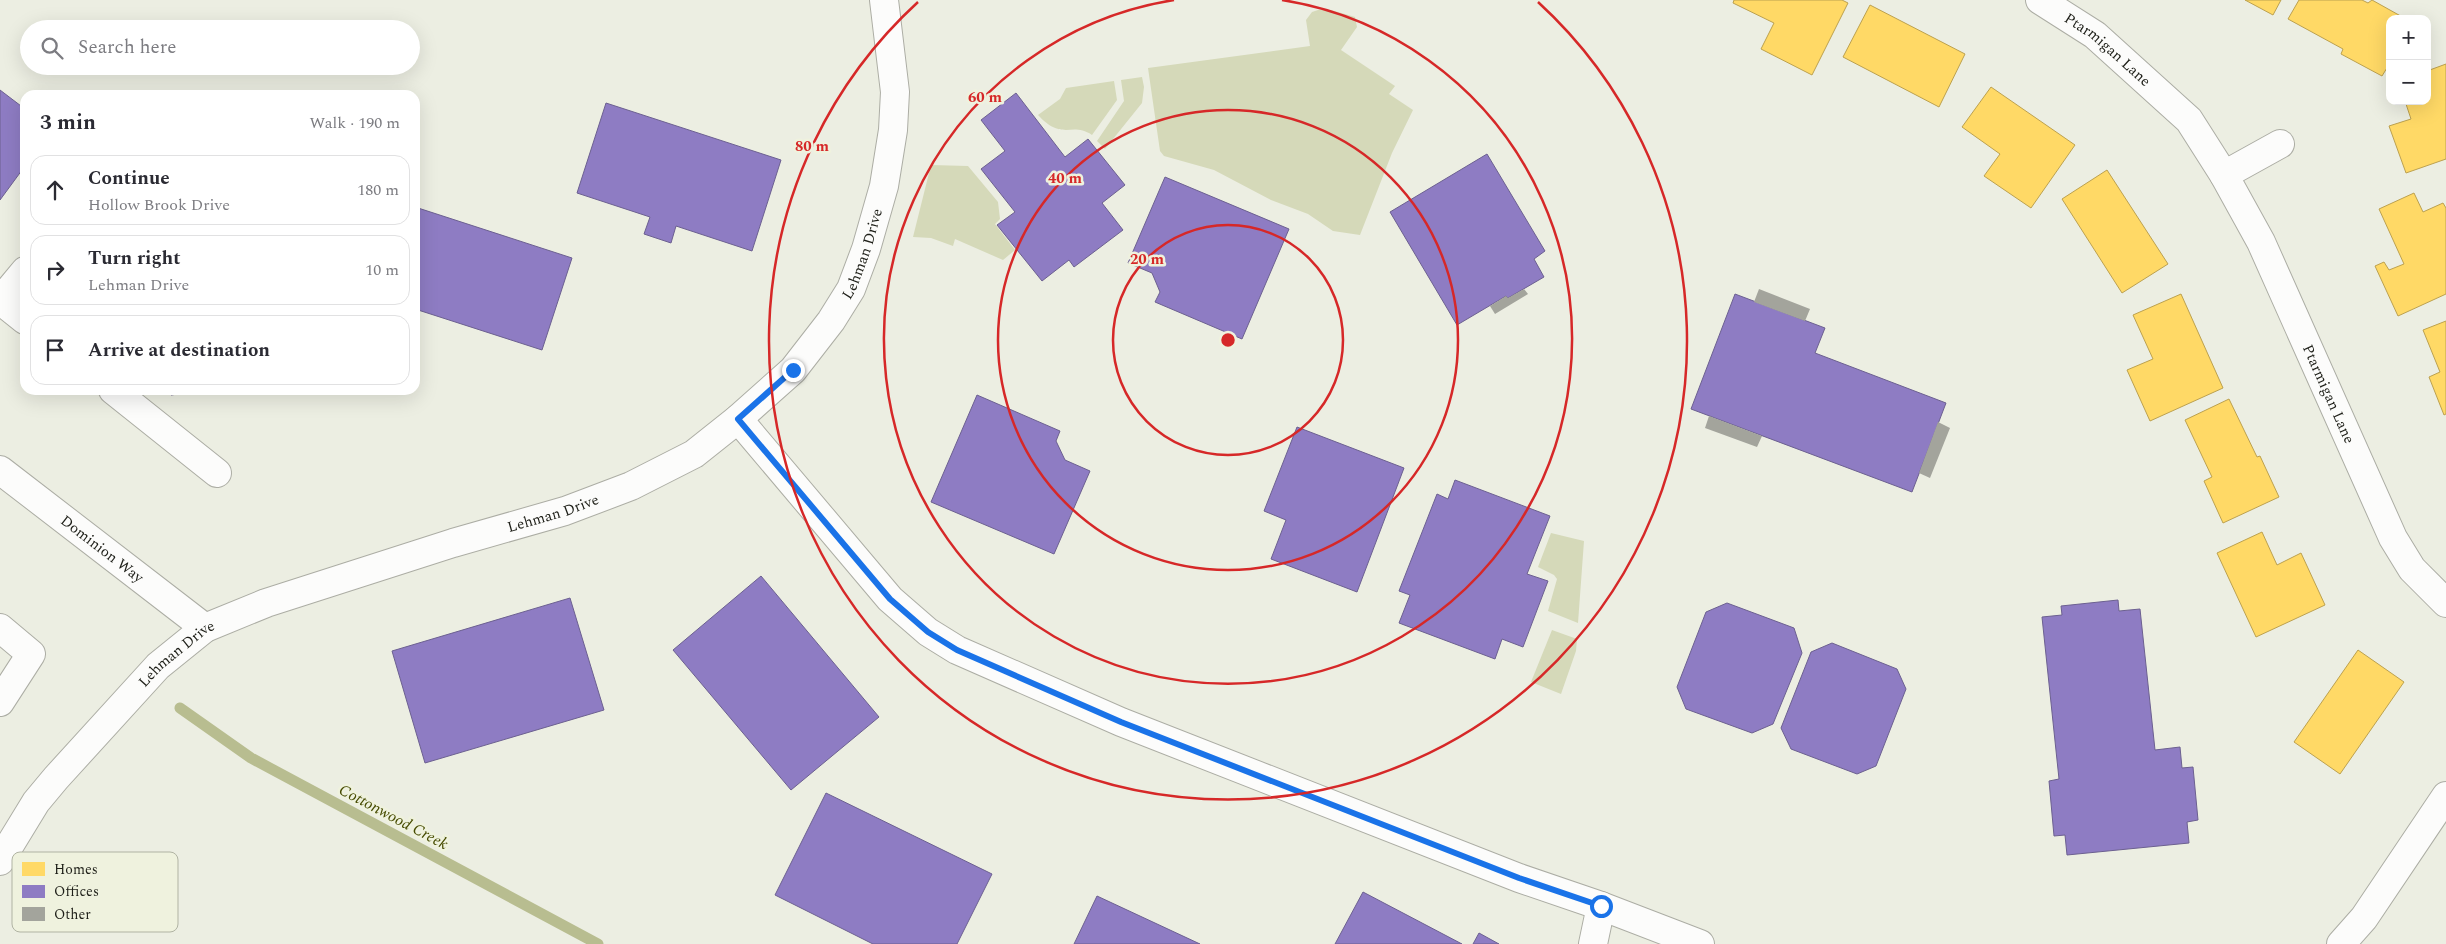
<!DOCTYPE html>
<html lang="en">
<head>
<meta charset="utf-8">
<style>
	body { margin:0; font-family:Spectral,serif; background:#f2f2f3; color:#2b2b33 }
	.controls { position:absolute; right:15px; top:15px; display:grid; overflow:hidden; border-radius:10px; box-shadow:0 5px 20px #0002 }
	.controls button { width:45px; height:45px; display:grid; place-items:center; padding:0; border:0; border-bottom:1px solid #e1e1e2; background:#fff; color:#2b2b33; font:25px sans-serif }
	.stop { position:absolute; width:15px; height:15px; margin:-11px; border:4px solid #1a73e8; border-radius:50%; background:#fff }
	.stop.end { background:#1a73e8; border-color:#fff; box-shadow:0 1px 5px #0008 }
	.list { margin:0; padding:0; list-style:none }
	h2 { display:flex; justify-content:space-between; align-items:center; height:65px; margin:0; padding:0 20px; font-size:21px }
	h2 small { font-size:16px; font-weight:400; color:#7c7c81 }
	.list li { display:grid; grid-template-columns:32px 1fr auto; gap:15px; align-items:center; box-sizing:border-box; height:70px; margin:0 10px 10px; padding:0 10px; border:1px solid #e1e1e2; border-radius:15px }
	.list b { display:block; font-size:19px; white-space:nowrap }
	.list p { margin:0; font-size:16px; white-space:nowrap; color:#7c7c81 }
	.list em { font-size:16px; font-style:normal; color:#7c7c81 }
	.icon { flex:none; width:28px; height:28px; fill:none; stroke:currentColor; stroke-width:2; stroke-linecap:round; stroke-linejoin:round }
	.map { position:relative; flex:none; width:2446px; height:944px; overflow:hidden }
	.search { position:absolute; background:#fff; box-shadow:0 5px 20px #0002; left:20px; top:20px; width:400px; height:55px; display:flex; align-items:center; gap:12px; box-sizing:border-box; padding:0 18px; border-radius:28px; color:#7c7c81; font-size:19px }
	.panel { position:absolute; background:#fff; box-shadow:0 5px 20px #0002; left:20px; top:90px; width:400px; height:305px; border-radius:15px }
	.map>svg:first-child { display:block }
	.green { fill:#d5d9b9 }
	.homes { fill:#ffd966; stroke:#bca14f }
	.offices { fill:#8e7cc3; stroke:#6c6090 }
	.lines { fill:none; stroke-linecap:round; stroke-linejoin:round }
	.stream { stroke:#b8bd90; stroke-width:11 }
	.building { fill:#a3a49c }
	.minor-casing { stroke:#acada4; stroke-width:30 }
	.minor { stroke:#fcfcfb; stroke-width:28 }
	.route { stroke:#1a73e8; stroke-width:6 }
	.ring { fill:none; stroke:#d62828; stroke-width:2.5 }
	.labels { text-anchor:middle; stroke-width:5; stroke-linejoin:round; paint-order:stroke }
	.street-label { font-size:15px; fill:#1e1f18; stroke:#eff2de }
	.water-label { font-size:16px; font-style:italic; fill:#464b01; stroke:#eff2de }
	.key { fill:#eff2de; stroke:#b0b3a3; stroke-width:1 }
	.key-label { font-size:14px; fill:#1e1f18 }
	.centre { fill:#d62828; stroke:#eff2de; stroke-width:2.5 }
	.ring-label { font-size:15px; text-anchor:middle; font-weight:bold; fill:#d62828; stroke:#eff2de; stroke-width:5; stroke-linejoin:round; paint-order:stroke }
</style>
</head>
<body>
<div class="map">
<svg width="2446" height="944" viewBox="0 0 2446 944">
	<rect width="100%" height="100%" fill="#eceee2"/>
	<!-- green -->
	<g class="green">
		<polygon points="1318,10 1331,10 1355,17 1357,27 1341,50 1395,86 1389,94 1413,110 1392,153 1360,235 1333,231 1308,214 1271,200 1214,170 1164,156 1160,151 1148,68 1310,46 1306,20 1312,12"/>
		<polygon points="1142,77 1144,87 1142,103 1105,149 1097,141 1124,101 1121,80"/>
		<path d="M 1114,81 L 1117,100 L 1092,135 C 1071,121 1063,142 1038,115 L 1060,99 L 1066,88 Z"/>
		<polygon points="931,165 968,166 998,202 1000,219 995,224 1015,250 1003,260 955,239 953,246 931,238 913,237"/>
		<polygon points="1551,533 1584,541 1578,623 1548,611 1557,579 1554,575 1538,567"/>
		<polygon points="1552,630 1577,639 1576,651 1561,694 1531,682"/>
	</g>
	<!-- homes -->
	<g class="homes">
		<polygon points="1734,0 1842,0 1848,3 1812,75 1761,49 1774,23 1733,3"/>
		<polygon points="2245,0 2281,0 2273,15"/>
		<polygon points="2299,0 2362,0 2368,3 2372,0 2406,19 2390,19 2390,63 2382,76 2341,54 2343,49 2288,19"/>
		<polygon points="1870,5 1965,54 1939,107 1843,57"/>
		<polygon points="2446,64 2446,159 2406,173 2389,126 2411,119 2405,101 2427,101 2427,71"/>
		<polygon points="1991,87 2075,145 2031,208 1984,176 2000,154 1962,127"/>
		<polygon points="2107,170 2168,264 2122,293 2062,199"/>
		<polygon points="2414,193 2423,212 2443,203 2446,208 2446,294 2398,316 2375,266 2384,262 2389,270 2404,264 2379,209"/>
		<polygon points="2181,294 2223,388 2150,421 2127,370 2153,359 2133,315"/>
		<polygon points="2446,321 2446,414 2444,415 2429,377 2440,372 2423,330"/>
		<polygon points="2229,399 2257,457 2260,456 2279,497 2223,523 2204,481 2212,477 2185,420"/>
		<polygon points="2262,532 2277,565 2301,553 2325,605 2256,637 2217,553"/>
		<polygon points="2358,650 2404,682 2340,774 2294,742"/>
	</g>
	<!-- offices -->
	<g class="offices">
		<polygon points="0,90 25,109 25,166 0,200"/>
		<polygon points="1016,93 1065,157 1088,139 1125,185 1102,203 1123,230 1074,267 1069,260 1042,281 997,225 1015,212 981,169 1005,151 981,120"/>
		<polygon points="606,103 781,160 752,251 676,226 671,243 644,234 650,217 577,193"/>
		<polygon points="1487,154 1545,251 1534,259 1544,277 1508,298 1506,296 1457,325 1390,212"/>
		<polygon points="1165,177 1289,229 1242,339 1155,302 1160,292 1152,273 1128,263"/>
		<polygon points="415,207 572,258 542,350 415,309"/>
		<polygon points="1735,294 1825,328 1815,353 1946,403 1912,492 1691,409"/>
		<polygon points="170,390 205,390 171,395"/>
		<polygon points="977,395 1060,431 1056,441 1065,460 1090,471 1054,554 931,502"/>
		<polygon points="1297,427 1404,468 1357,592 1271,559 1286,520 1264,511"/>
		<polygon points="1455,480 1550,516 1527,574 1548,581 1523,647 1502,639 1495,659 1399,623 1410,595 1399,591 1437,494 1448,499"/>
		<polygon points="761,576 879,717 791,790 673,650"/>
		<polygon points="570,598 604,710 425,763 392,651"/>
		<polygon points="2118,600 2119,611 2140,609 2155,750 2180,747 2182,768 2193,767 2198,820 2187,822 2189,843 2067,855 2065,835 2054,836 2049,781 2059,779 2042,617 2062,615 2061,606"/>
		<polygon points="1727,603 1794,628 1802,653 1773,724 1752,733 1686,709 1677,687 1706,612"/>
		<polygon points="1832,643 1897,669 1906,689 1876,766 1857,774 1791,749 1781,728 1811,652"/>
		<polygon points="826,793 992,874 957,944 873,944 775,895"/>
		<polygon points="1363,892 1462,944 1335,944"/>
		<polygon points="1097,896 1200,944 1074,944"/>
		<polygon points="1479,933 1499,944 1473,944"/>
	</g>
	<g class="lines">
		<!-- stream -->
		<polyline class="stream" points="180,708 251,758 598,944"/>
	</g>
	<!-- building -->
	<g class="building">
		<polygon points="1524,289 1528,294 1495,314 1490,306 1506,296 1508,298"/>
		<polygon points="1759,289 1810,309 1805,321 1754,302"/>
		<polygon points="1709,416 1762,436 1757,447 1705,428"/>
		<polygon points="1938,422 1950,428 1930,478 1919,473"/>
	</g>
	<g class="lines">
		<defs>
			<g id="minor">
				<path id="s1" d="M 2040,0 L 2095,35 L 2189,120 L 2224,175 L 2261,242 L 2393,538 L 2412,569 L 2446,603"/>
				<polyline points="2224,175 2280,144"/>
				<polyline points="0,300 25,320"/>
				<polyline points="0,301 25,271"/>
				<polyline points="113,390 217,473"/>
				<polyline points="738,419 890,599 928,632 957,650 1121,722 1519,878 1601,906 1700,944"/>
				<path id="s2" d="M 0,470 L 205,628"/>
				<polyline points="0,628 31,654 0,702"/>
				<path id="s3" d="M 0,861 L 36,802 L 56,778 L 158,666 L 205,628 L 266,603 L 453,543 L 565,511 L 631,486 L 694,454 L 738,419 L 793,370 L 831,321 L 851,289 L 866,249 L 884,186 L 893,130 L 895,92 L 884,0"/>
				<polyline points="1593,944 1601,906"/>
				<polyline points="2341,944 2364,918 2446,796"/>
			</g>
		</defs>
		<!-- minor casing -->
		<use href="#minor" class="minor-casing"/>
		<!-- minor -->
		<use href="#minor" class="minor"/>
	</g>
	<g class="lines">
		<!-- route -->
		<polyline class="route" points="793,370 738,419 890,599 928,632 957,650 1121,722 1519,878 1601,906"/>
	</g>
	<!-- distance rings -->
	<g class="ring">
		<circle cx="1228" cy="340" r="115"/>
		<circle cx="1228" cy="340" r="230"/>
		<path d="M1282 0A344 344 0 1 1 1174 0"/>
		<path d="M1538 2A459 459 0 1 1 918 2"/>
	</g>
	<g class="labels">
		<!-- street labels -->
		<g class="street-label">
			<text dy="5" stroke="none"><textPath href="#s1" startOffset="84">Ptarmigan Lane</textPath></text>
			<text dy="5" stroke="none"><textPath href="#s3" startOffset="1099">Lehman Drive</textPath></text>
			<text dy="5" stroke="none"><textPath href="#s1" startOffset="500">Ptarmigan Lane</textPath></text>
			<text dy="5" stroke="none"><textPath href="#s3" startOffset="679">Lehman Drive</textPath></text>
			<text dy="5" stroke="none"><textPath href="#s2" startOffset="129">Dominion Way</textPath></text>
			<text dy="5" stroke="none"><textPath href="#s3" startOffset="274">Lehman Drive</textPath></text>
		</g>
		<!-- water labels -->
		<g class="water-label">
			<text transform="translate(394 816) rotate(28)" y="6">Cottonwood Creek</text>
		</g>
	</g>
	<!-- legend -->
	<rect x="12" y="852" width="166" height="80" rx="8" class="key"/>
	<rect x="22" y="862" width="23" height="14" fill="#ffd966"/>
	<rect x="22" y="885" width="23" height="13" fill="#8e7cc3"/>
	<rect x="22" y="907" width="23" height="14" fill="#a3a49c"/>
	<g class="key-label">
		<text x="54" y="874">Homes</text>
		<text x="54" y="896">Offices</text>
		<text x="54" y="919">Other</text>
	</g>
	<circle cx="1228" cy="340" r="8" class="centre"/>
	<g class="ring-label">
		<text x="985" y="102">60 m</text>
		<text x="812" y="151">80 m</text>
		<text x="1065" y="183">40 m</text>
		<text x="1147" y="264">20 m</text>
	</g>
</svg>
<div class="controls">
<button>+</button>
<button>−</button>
</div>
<div class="stop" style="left:1601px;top:906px"></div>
<div class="stop end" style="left:793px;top:370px"></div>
<div class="search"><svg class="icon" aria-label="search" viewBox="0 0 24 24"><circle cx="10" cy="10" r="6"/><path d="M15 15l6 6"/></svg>Search here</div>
<section class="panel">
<h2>3 min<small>Walk · 190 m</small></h2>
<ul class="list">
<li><svg class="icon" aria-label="ahead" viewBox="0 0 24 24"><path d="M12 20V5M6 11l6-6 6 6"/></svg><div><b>Continue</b><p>Hollow Brook Drive</p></div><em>180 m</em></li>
<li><svg class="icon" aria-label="right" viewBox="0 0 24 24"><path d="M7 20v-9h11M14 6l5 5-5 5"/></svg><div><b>Turn right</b><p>Lehman Drive</p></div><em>10 m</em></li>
<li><svg class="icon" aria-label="arrive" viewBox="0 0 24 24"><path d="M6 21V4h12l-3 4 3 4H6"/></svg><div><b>Arrive at destination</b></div></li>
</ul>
</section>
</div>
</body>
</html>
